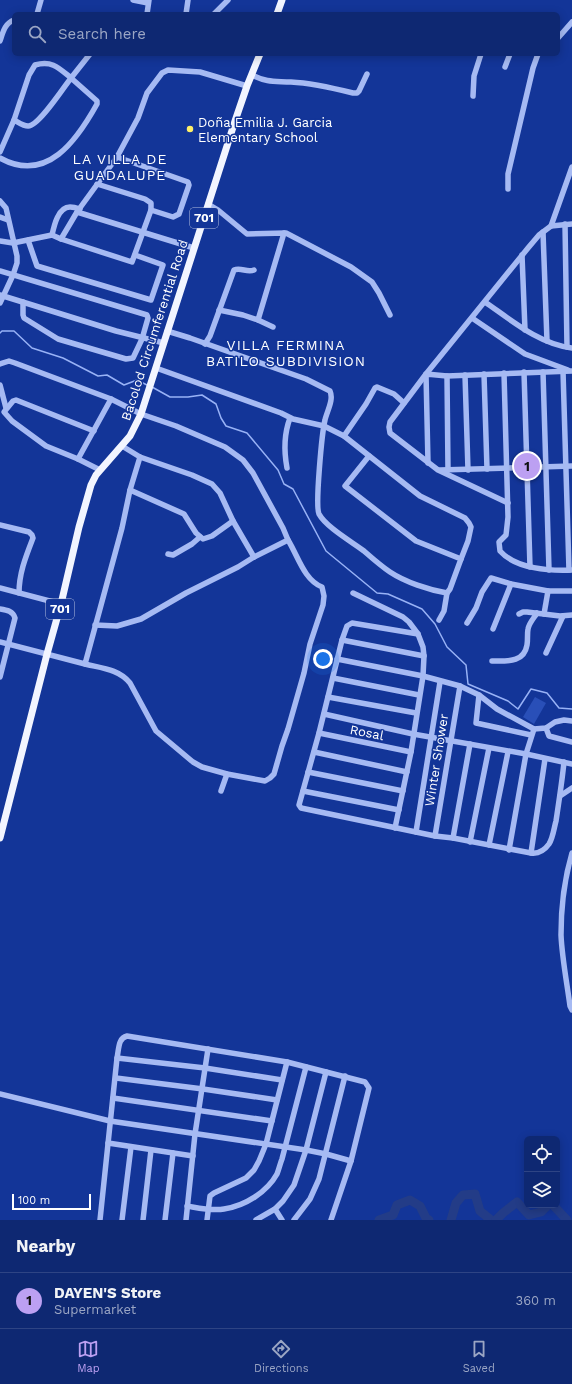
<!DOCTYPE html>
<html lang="en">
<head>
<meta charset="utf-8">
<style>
	body { margin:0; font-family:"Work Sans",sans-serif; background:#173077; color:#f1f3f6 }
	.controls { position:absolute; right:12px; bottom:12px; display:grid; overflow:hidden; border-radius:6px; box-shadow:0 2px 10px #0003 }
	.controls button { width:36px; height:36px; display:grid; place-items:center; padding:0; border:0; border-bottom:1px solid #2e4484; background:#0e2872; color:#f1f3f6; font:20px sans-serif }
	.scale { position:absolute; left:12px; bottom:10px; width:79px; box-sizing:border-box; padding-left:4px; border:2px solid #fff; border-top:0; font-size:11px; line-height:14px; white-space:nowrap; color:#fff; -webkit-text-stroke:3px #133598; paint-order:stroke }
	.you { position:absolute; left:323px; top:659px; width:14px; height:14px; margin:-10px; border:3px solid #fff; border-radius:50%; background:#1a73e8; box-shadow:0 0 0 6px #1a73e833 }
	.badge { display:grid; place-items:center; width:26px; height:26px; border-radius:50%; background:#bca0f2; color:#111; font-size:13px; font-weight:700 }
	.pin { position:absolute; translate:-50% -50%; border:2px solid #fff; box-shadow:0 1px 4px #0006 }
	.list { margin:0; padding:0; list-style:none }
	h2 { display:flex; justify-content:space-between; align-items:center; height:52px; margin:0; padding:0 16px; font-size:17px }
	h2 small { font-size:13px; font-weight:400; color:#9ba6c4 }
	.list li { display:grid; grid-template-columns:26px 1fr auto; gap:12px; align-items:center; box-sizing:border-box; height:56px; padding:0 16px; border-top:1px solid #2e4484 }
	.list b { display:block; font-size:15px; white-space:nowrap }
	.list p { margin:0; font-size:13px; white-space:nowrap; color:#9ba6c4 }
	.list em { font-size:13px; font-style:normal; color:#9ba6c4 }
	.icon { flex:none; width:22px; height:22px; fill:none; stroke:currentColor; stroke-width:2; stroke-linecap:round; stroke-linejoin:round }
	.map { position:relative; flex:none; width:572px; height:1220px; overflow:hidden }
	.search { position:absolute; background:#0e2872; box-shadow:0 2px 10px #0003; left:12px; right:12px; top:12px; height:44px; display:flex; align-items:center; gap:10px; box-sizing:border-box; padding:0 14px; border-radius:6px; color:#9ba6c4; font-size:15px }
	.sheet { height:108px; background:#0e2872 }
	nav { display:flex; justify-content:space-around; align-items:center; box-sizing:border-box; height:56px; border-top:1px solid #2e4484; background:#0e2872; font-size:11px; color:#9ba6c4 }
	nav a { display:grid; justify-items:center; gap:2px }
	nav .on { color:#bca0f2 }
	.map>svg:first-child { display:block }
	.green { fill:#294fb8 }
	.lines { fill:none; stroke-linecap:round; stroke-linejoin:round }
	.stream { stroke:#98b2f6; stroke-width:1.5 }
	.river { stroke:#233c87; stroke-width:9 }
	.minor { stroke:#a6baf3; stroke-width:5.5 }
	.major { stroke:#f2f5ff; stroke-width:7 }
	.poi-dot { fill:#fff068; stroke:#133598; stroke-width:1.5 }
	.labels { text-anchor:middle; stroke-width:3; stroke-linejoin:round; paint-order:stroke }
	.shield { fill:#133598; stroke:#b8c2e0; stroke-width:1 }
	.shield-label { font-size:12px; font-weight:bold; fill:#fff }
	.poi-label { font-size:13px; fill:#fff; stroke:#133598; text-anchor:start }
	.street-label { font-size:13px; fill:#fff; stroke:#133598 }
	.neighbourhood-label { font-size:14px; letter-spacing:1px; fill:#fff; stroke:#133598 }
</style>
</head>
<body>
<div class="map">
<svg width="572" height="1220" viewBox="0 0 572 1220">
	<rect width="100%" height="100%" fill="#133598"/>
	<!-- green -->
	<polygon class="green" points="535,697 546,703 534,724 523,717"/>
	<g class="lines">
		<!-- stream -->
		<g class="stream">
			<polyline points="0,333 2,331 14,331 32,348 63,358 98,376 107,375 124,385 137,380 147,385"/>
			<polyline points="152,387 170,397 188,397 202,395 216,404 221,418 226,426 247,433 278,470 284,484 293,489 326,551 377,593 388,594 422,609 435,624 447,647 466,665 468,684 508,701 518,709 531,689 547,693 559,708 572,709"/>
		</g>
		<!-- river -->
		<g class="river">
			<polyline points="553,1205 567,1220"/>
			<polyline points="379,1220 393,1215 397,1205 410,1200 420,1206 426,1218 429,1220"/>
			<polyline points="451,1220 456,1203 463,1195 475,1194 480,1211 491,1220"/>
			<polyline points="496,1220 503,1213 517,1202 529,1215 541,1212 548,1205"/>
		</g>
		<!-- minor -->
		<g class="minor">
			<polyline points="133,0 148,3"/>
			<polyline points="37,14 41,0"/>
			<polyline points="147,14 149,0"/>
			<polyline points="186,14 188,0"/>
			<polyline points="214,14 228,0"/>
			<polyline points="558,38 572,22"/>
			<path d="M 0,41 C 3,32 5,23 14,20"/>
			<polyline points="505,67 510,54"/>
			<path d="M 252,75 C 268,83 274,81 291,82 C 312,83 333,88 353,93 L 357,93 L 359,91 L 367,74"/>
			<polyline points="473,96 474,76 481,54"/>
			<path d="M 0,152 L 14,120 L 29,75 L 35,65 C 52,60 59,68 71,78 L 90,54"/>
			<path d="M 0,158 C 47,184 77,140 97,104 L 97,101 L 71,78 C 64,87 38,127 28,126 C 23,126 18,122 14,120"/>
			<polyline points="97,184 145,199 151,203 151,210"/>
			<polyline points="508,189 508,174 533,68 538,54"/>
			<polyline points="0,201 6,208 17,256 17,263 13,275 0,303"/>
			<polyline points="208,204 218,210 247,234 286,233 351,267 372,282 379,293 390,315"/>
			<polyline points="0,217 8,220"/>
			<polyline points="565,224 567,347"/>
			<polyline points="551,226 572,224"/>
			<polyline points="543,232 547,341"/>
			<path d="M 52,235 C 54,226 58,207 70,207 C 73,207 77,208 80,209"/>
			<polyline points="61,239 132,262 151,210 173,217 179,214 189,185 188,182 117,157"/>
			<polyline points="28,240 37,266 151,300 163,265 135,255"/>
			<polyline points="0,241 13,243 52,235 61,239 77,212"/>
			<polyline points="194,248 77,212 117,157 138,118 147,93 162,73 168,70 200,72 247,86"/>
			<polyline points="522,255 525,330"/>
			<polyline points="0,271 147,315 148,318 142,339 133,358 126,359 58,339 24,318 23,315 23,302"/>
			<polyline points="0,295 116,331 164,343"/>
			<path d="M 485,302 C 511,320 539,344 572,348"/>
			<polyline points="219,310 243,315 258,320 284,233"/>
			<polyline points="472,318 525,354 568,370"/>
			<polyline points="258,320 273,327"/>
			<path d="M 167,331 L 190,338 L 306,379 L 330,391 C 334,400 327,411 325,420 C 322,432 315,506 319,514 C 326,527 352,542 364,551 C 372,558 381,566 390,572 C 405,582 429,590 447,593 L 450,589 L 461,559 L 416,541 L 345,486 L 369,456"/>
			<path d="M 205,344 L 210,336 L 234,270 C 241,267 247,273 254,270"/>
			<polyline points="0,364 9,361 15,363 111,399 141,414 176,426 225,447 243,460 253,473 283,528 288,540 254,557 238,567 186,593 141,619 117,626 95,625"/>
			<polyline points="156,368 281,413 293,419 324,426 344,436 420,496 465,518 469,523 471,527 468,541 461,559"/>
			<polyline points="563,371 569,570"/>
			<polyline points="524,372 530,567"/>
			<polyline points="543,372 549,570"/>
			<path d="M 504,373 L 508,517 L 506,535 L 499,542 L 500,551 C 516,569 550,571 572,570"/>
			<polyline points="484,374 487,469"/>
			<polyline points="465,375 468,470"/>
			<polyline points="447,376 448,470"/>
			<polyline points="0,385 6,408"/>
			<polyline points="94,431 16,400 13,401 4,412 12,421 46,446 78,459 100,470"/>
			<polyline points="344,436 366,404 375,388 377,387 394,394 404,403"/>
			<polyline points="122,446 140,457 192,475 212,484 220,493 233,521 254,557"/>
			<polyline points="78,459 111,399"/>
			<polyline points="428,463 426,374 447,376 572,371"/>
			<path d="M 287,468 C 284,452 284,434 290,418"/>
			<polyline points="440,470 572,466"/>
			<polyline points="130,490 184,514 196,533 203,539 212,536 233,521"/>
			<polyline points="508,503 438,470 390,433 389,427 390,422 426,374 528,248 539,235 551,226 572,167"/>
			<path d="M 0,525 L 29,532 L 32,535 L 33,538 C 26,556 19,573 19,593"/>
			<polyline points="168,554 173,555 192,544 200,537"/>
			<polyline points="0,588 61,604"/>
			<polyline points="353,593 403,617 409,622 418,634 423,647 424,656 423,676 411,752 395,828"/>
			<path d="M 0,609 C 7,610 13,611 15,618 L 0,677"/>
			<polyline points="519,614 523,612 527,612 560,616 572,615"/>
			<polyline points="544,614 548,591"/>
			<polyline points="439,620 444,611 447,593"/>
			<polyline points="467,623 476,608 482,592 491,578 511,584 548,591 572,591"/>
			<polyline points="493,629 511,584"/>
			<path d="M 418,634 L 352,623 L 347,626 L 342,640 L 319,733 L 299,805 L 301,808 L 435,836 L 453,838 L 531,853 C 539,854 544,851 549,844 C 553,838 554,828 556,821 C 559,801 562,782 564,762"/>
			<polyline points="342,640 424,656"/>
			<polyline points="0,642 85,664 122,528 130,490 140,457"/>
			<polyline points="546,653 563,616"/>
			<polyline points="337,659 423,676 460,686 479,695 497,709 534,729 546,728 555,722 564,720 572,721"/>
			<path d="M 492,661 C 507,661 524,663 527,645 C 528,640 527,634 528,629 C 529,623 534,618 537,613"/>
			<path d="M 85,664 C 101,668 119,669 130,683 L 156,731 L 193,762 L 202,767 L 227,774 L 265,781 L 270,778 L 274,774 L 282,746 L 288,729 L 304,673 L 310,644 L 323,605 L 324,596 L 322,587 C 304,580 298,556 288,540"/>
			<polyline points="333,678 419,695"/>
			<polyline points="479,695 476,723 531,735"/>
			<polyline points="328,697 416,713"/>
			<polyline points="324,714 413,734 526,754 572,764"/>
			<polyline points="546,728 549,736 572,742"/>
			<polyline points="319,733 411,752"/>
			<polyline points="314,752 407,772"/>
			<polyline points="308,772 403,791"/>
			<polyline points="221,791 227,774"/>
			<polyline points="303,791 399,810"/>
			<polyline points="560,796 572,788"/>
			<polyline points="416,832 440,682"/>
			<polyline points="435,836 460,686"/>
			<polyline points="453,838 470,744"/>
			<polyline points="470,842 489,748"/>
			<polyline points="489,845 508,752"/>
			<polyline points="509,850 526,754 534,729"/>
			<polyline points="531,853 545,759"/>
			<path d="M 572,853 C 564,880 561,907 561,935 C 562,958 567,983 570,1006 L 572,1010"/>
			<polyline points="117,1058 205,1068 282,1080"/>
			<polyline points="116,1078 203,1089 277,1100"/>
			<polyline points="0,1094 110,1121 306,1150 326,1154 351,1161"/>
			<polyline points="113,1098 272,1121"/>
			<polyline points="108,1143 193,1156"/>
			<path d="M 187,1206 C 199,1208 212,1211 224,1209 C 245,1206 267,1192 277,1174 C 279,1169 280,1164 282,1159 L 306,1067"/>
			<polyline points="275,1209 282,1220"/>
			<path d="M 100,1220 L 117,1058 C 119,1049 118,1038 127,1036 L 287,1062 L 365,1082 L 369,1088 L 351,1161 L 331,1220"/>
			<polyline points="122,1220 131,1147"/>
			<polyline points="143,1220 151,1150"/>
			<polyline points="165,1220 173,1153"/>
			<polyline points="186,1220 195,1134 208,1049"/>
			<polyline points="207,1220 210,1196 214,1193 246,1178 254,1170 259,1161 266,1144 287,1062"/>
			<polyline points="256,1220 275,1209 283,1201 294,1185 306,1150 326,1072"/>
			<polyline points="294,1220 310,1199 319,1179 345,1076"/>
		</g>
		<!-- major -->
		<g class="major">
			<polyline points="277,14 282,0"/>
			<polyline points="0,838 47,654 61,604 79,527 91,485 96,475 130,436 141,414 235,121 247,86 260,54"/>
		</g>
	</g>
	<!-- markers -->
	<circle class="poi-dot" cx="190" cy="129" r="4"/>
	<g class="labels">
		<!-- shield labels -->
		<g class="shield">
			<rect x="190" y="208" width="28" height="20" rx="3"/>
			<rect x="46" y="599" width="28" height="20" rx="3"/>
		</g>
		<g class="shield-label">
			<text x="204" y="222">701</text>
			<text x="60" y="613">701</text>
		</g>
		<!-- poi labels -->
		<g class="poi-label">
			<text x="198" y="127">Doña Emilia J. Garcia<tspan x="198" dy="15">Elementary School</tspan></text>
		</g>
		<!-- street labels -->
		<g class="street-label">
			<text transform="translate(154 330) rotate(-72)" y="5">Bacolod Circumferential Road</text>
			<text transform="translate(367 732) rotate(11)" y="5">Rosal</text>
			<text transform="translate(436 760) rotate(-81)" y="5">Winter Shower</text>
		</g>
		<!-- neighbourhood labels -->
		<g class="neighbourhood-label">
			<text x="120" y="164">LA VILLA DE<tspan x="120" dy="16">GUADALUPE</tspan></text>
			<text x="286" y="350">VILLA FERMINA<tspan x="286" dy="16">BATILO SUBDIVISION</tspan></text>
		</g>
	</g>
</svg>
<div class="controls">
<button><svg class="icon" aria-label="locate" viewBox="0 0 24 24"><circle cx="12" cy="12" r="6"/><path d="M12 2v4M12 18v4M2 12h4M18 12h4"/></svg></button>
<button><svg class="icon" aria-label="layers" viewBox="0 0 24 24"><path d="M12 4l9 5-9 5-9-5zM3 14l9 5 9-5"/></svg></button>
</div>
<div class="scale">100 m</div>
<div class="you"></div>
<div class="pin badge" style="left:527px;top:466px">1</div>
<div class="search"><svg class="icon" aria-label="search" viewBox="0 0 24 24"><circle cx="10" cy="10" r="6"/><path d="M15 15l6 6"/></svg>Search here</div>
</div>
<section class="sheet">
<h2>Nearby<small></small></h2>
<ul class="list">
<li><span class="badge">1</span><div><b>DAYEN'S Store</b><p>Supermarket</p></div><em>360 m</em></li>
</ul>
</section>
<nav>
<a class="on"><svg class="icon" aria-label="map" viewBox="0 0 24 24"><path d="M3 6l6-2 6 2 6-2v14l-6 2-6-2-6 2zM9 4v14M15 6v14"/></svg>Map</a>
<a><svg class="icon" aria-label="directions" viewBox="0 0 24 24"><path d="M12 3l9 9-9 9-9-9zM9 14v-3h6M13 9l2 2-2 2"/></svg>Directions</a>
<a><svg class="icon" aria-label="saved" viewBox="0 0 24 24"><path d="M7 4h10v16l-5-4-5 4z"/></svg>Saved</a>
</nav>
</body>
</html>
